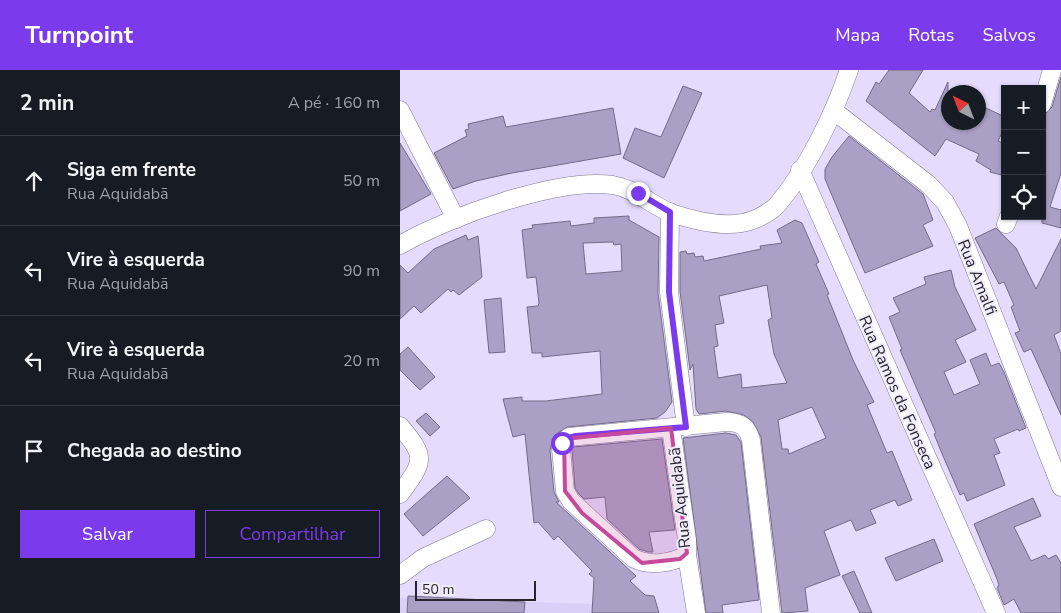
<!DOCTYPE html>
<html lang="pt">
<head>
<meta charset="utf-8">
<style>
	body { margin:0; font-family:"Nunito Sans",sans-serif; background:#242831; color:#f1f3f6 }
	.controls { position:absolute; right:15px; top:15px; display:grid; overflow:hidden; border-radius:0px; box-shadow:0 1px 4px #0004 }
	.controls button { width:45px; height:45px; display:grid; place-items:center; padding:0; border:0; border-bottom:1px solid #363941; background:#171b24; color:#f1f3f6; font:25px sans-serif }
	.compass { position:absolute; left:541px; top:15px; width:45px; height:45px; border-radius:50%; background:#171b24; box-shadow:0 1px 4px #0004; rotate:318deg }
	.scale { position:absolute; left:15px; bottom:12px; width:121px; box-sizing:border-box; padding-left:5px; border:2px solid #27232f; border-top:0; font-size:14px; line-height:18px; white-space:nowrap; color:#27232f; -webkit-text-stroke:4px #f0edfa; paint-order:stroke }
	.stop { position:absolute; width:15px; height:15px; margin:-11px; border:4px solid #7c3aed; border-radius:50%; background:#fff }
	.stop.end { background:#7c3aed; border-color:#fff; box-shadow:0 1px 5px #0008 }
	.list { margin:0; padding:0; list-style:none }
	h2 { display:flex; justify-content:space-between; align-items:center; height:65px; margin:0; padding:0 20px; font-size:21px }
	h2 small { font-size:16px; font-weight:400; color:#9ea1a6 }
	.list li { display:grid; grid-template-columns:32px 1fr auto; gap:15px; align-items:center; box-sizing:border-box; height:90px; padding:0 20px; border-top:1px solid #363941 }
	.list b { display:block; font-size:19px; white-space:nowrap }
	.list p { margin:0; font-size:16px; white-space:nowrap; color:#9ea1a6 }
	.list em { font-size:16px; font-style:normal; color:#9ea1a6 }
	.actions { display:flex; gap:10px; padding:15px 20px }
	.actions a { flex:1; padding:11px 0; border:1px solid #7c3aed; border-radius:0px; text-align:center; font-size:18px; color:#7c3aed }
	.actions .main { background:#7c3aed; color:#fff }
	.icon { flex:none; width:28px; height:28px; fill:none; stroke:currentColor; stroke-width:2; stroke-linecap:round; stroke-linejoin:round }
	.map { position:relative; flex:none; width:661px; height:543px; overflow:hidden }
	header { display:flex; align-items:center; gap:30px; box-sizing:border-box; height:70px; padding:0 25px; background:#7c3aed; color:#fff }
	header strong { font-size:24px }
	nav { display:flex; gap:28px; margin-inline-start:auto; font-size:18px }
	main { display:flex }
	aside { flex:1; background:#171b24 }
	.map>svg:first-child { display:block }
	.built { fill:#d9cff7 }
	.building { fill:#aaa0c5; stroke:#726b87; fill-rule:evenodd }
	.lines { fill:none; stroke-linecap:round; stroke-linejoin:round }
	.minor-casing { stroke:#817996; stroke-width:19 }
	.minor { stroke:#fff; stroke-width:18 }
	.route { stroke:#7c3aed; stroke-width:6 }
	.marked { fill:#c54a9b; fill-opacity:0.2; stroke:#c54a9b; stroke-width:4; stroke-linejoin:round }
	.labels { text-anchor:middle; stroke-width:4; stroke-linejoin:round; paint-order:stroke }
	.street-label { font-size:16px; fill:#27232f; stroke:#f0edfa }
</style>
</head>
<body>
<header>
<strong>Turnpoint</strong>
<nav><a>Mapa</a><a>Rotas</a><a>Salvos</a></nav>
</header>
<main>
<aside>
<h2>2 min<small>A pé · 160 m</small></h2>
<ul class="list">
<li><svg class="icon" aria-label="ahead" viewBox="0 0 24 24"><path d="M12 20V5M6 11l6-6 6 6"/></svg><div><b>Siga em frente</b><p>Rua Aquidabã</p></div><em>50 m</em></li>
<li><svg class="icon" aria-label="left" viewBox="0 0 24 24"><path d="M17 20v-9H6M10 6l-5 5 5 5"/></svg><div><b>Vire à esquerda</b><p>Rua Aquidabã</p></div><em>90 m</em></li>
<li><svg class="icon" aria-label="left" viewBox="0 0 24 24"><path d="M17 20v-9H6M10 6l-5 5 5 5"/></svg><div><b>Vire à esquerda</b><p>Rua Aquidabã</p></div><em>20 m</em></li>
<li><svg class="icon" aria-label="arrive" viewBox="0 0 24 24"><path d="M6 21V4h12l-3 4 3 4H6"/></svg><div><b>Chegada ao destino</b></div></li>
</ul>
<div class="actions"><a class="main">Salvar</a><a>Compartilhar</a></div>
</aside>
<div class="map">
<svg width="661" height="543" viewBox="0 0 661 543">
	<rect width="100%" height="100%" fill="#e5dcfd"/>
	<!-- built -->
	<polygon class="built" points="0,528 195,534 194,543 0,543"/>
	<!-- building -->
	<g class="building">
		<polygon points="489,0 523,0 509,23 530,42 532,39 535,40 548,12 548,52 579,52 586,38 605,47 605,57 598,71 605,74 605,106 590,102 591,100 576,91 579,84 546,69 535,86 466,31 476,12 479,14"/>
		<polygon points="661,7 661,103 650,137 661,140 661,158 642,153 642,53 645,44 652,37"/>
		<polygon points="283,16 302,23 264,108 223,88 235,58 261,67"/>
		<polygon points="213,38 221,84 112,103 76,111 53,119 34,83 67,66 65,60 69,59 68,54 103,46 106,57"/>
		<polygon points="449,66 523,124 533,150 523,155 533,176 465,203 425,109 425,99 432,87"/>
		<polygon points="0,73 31,124 0,141"/>
		<path d="M 229,146 L 229,150 L 259,167 L 258,223 L 272,332 L 265,342 L 257,348 L 167,357 L 155,365 L 150,380 L 154,422 L 159,432 L 156,432 L 236,506 L 230,511 L 245,525 L 254,526 L 259,543 L 192,543 L 194,508 L 189,504 L 192,501 L 158,466 L 154,470 L 138,452 L 134,453 L 125,364 L 113,367 L 103,329 L 122,327 L 122,331 L 146,331 L 202,324 L 200,281 L 142,287 L 142,283 L 132,283 L 127,237 L 138,236 L 139,233 L 136,207 L 127,208 L 122,160 L 133,158 L 132,155 L 170,151 L 171,156 L 194,153 L 194,148 ZM 213,172 L 214,175 L 221,174 L 222,201 L 186,204 L 183,173 Z"/>
		<path d="M 395,150 L 402,153 L 419,192 L 416,194 L 429,224 L 427,225 L 453,290 L 474,332 L 467,335 L 487,383 L 492,381 L 512,430 L 498,436 L 495,430 L 470,440 L 476,453 L 456,461 L 451,450 L 424,461 L 440,505 L 405,518 L 408,541 L 382,543 L 361,367 L 353,352 L 344,345 L 326,341 L 299,344 L 296,339 L 293,294 L 290,300 L 280,221 L 280,182 L 286,181 L 287,184 L 294,183 L 295,187 L 303,186 L 304,191 L 361,179 L 360,176 L 382,173 L 377,160 ZM 367,215 L 372,248 L 368,250 L 374,284 L 387,313 L 342,318 L 341,304 L 318,308 L 314,277 L 318,276 L 315,255 L 324,253 L 319,226 ZM 412,337 L 426,368 L 389,384 L 388,379 L 382,379 L 378,350 Z"/>
		<polygon points="596,158 616,178 636,219 661,169 661,261 654,265 661,284 661,345 631,279 624,282 615,263 620,261 611,237 614,235 604,212 599,214 575,168"/>
		<polygon points="66,165 68,170 78,166 82,207 59,225 53,220 51,222 48,219 21,243 14,236 0,249 0,195 8,203 34,179"/>
		<polygon points="551,200 555,217 576,260 555,270 566,292 544,302 554,325 580,314 570,290 586,283 591,296 599,293 604,302 626,358 619,361 618,359 594,369 600,383 594,385 605,415 567,431 564,423 560,425 543,386 534,364 536,363 500,280 502,279 489,247 500,242 493,228 526,214 524,207"/>
		<polygon points="101,228 105,282 89,283 84,230"/>
		<polygon points="8,277 35,307 20,320 0,300 0,284"/>
		<polygon points="26,343 40,357 30,366 16,351"/>
		<polygon points="326,363 336,365 341,372 359,530 322,535 323,543 306,543 283,368"/>
		<polygon points="262,369 275,460 249,462 253,482 248,482 239,479 207,449 205,427 184,429 179,424 175,418 172,379 173,377"/>
		<polygon points="47,406 70,428 23,466 4,444"/>
		<polygon points="633,428 641,446 614,457 631,491 645,485 648,489 656,485 661,493 661,543 621,543 614,529 604,535 597,518 599,515 597,509 574,454"/>
		<polygon points="534,469 543,491 496,511 485,488"/>
		<polygon points="454,501 472,543 460,543 442,506"/>
		<polygon points="8,526 125,532 124,543 7,543"/>
	</g>
	<g class="lines">
		<defs>
			<g id="minor">
				<polyline points="642,34 652,0"/>
				<polyline points="0,40 56,149"/>
				<polyline points="434,41 528,114 545,132 558,156 661,417"/>
				<polyline points="400,100 596,543"/>
				<polyline points="270,142 269,222 286,357"/>
				<polyline points="606,154 609,146"/>
				<path d="M 0,175 C 48,147 158,107 213,115 C 236,119 251,135 271,143 C 292,150 319,157 342,153 C 354,151 370,143 378,134 C 408,98 434,44 449,0"/>
				<path d="M 0,356 C 27,388 24,391 0,424"/>
				<path d="M 271,358 L 287,470 L 287,485 C 271,493 250,497 233,488 L 171,431 L 165,421 L 161,379 L 162,373 L 169,367 L 326,352 C 340,352 347,356 351,370 L 371,543"/>
				<polyline points="287,485 296,543"/>
				<polyline points="0,505 23,488 86,459"/>
			</g>
		</defs>
		<!-- minor casing -->
		<use href="#minor" class="minor-casing"/>
		<!-- minor -->
		<use href="#minor" class="minor"/>
	</g>
	<g class="lines">
		<!-- route -->
		<polyline class="route" points="162,373 164,369 176,366 286,357 269,222 270,142 238,123"/>
	</g>
	<!-- marked area -->
	<path class="marked" d="M 271,358 L 287,483 L 280,489 L 242,493 L 182,443 L 165,421 L 164,369 Z"/>
	<g class="labels">
		<!-- street labels -->
		<g class="street-label">
			<text transform="translate(578 207) rotate(68)" y="6">Rua Amalfi</text>
			<text transform="translate(498 322) rotate(66)" y="6">Rua Ramos da Fonseca</text>
			<text transform="translate(279 428) rotate(-96)" y="6">Rua Aquidabã</text>
		</g>
	</g>
</svg>
<div class="controls">
<button>+</button>
<button>−</button>
<button><svg class="icon" aria-label="locate" viewBox="0 0 24 24"><circle cx="12" cy="12" r="6"/><path d="M12 2v4M12 18v4M2 12h4M18 12h4"/></svg></button>
</div>
<svg class="compass" viewBox="-18 -18 36 36"><path d="M0-13l5 13h-10z" fill="#e53935"/><path d="M0 13l5-13h-10z" fill="#9ea1a6"/></svg>
<div class="scale">50 m</div>
<div class="stop" style="left:162px;top:373px"></div>
<div class="stop end" style="left:238px;top:123px"></div>
</div>
</main>
</body>
</html>
